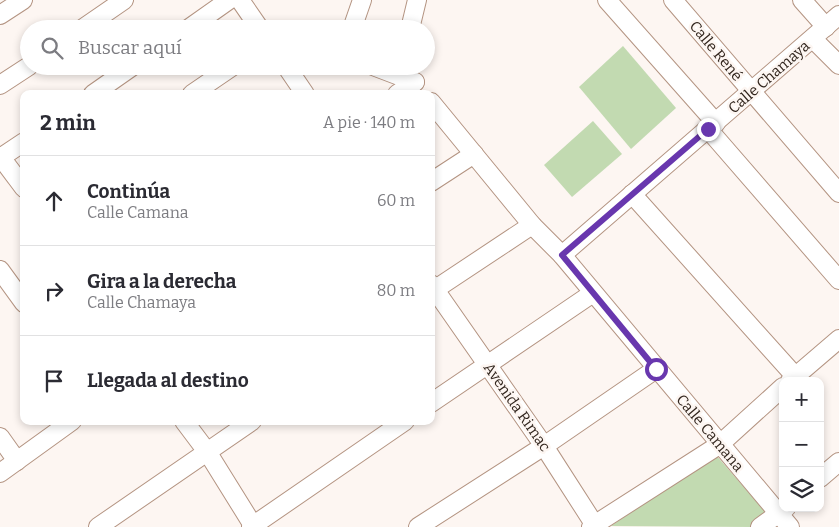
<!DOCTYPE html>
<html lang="es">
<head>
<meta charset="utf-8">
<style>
	body { margin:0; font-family:Bitter,serif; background:#f2f2f3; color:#2b2b33 }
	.controls { position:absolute; right:15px; bottom:15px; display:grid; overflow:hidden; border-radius:10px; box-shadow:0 2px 8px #0003 }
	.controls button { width:45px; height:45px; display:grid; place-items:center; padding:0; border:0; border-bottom:1px solid #e1e1e2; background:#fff; color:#2b2b33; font:25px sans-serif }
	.stop { position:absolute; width:15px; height:15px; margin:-11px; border:4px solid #6837ae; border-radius:50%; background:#fff }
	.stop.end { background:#6837ae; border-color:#fff; box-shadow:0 1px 5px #0008 }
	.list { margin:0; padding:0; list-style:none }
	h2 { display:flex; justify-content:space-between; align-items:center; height:65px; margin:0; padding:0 20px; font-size:21px }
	h2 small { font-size:16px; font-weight:400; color:#7c7c81 }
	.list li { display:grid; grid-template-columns:32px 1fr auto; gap:15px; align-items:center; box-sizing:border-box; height:90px; padding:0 20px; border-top:1px solid #e1e1e2 }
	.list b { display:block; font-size:19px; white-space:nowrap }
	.list p { margin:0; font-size:16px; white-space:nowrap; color:#7c7c81 }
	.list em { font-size:16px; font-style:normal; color:#7c7c81 }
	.icon { flex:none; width:28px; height:28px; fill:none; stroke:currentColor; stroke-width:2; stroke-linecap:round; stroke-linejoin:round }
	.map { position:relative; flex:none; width:839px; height:527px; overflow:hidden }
	.search { position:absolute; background:#fff; box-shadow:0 2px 8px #0003; left:20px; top:20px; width:415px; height:55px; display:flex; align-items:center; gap:12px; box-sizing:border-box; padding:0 18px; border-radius:28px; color:#7c7c81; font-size:19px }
	.panel { position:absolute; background:#fff; box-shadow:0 2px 8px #0003; left:20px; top:90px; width:415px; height:335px; border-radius:10px }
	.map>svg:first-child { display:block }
	.green { fill:#c2dab1 }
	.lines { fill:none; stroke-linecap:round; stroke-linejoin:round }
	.minor-casing { stroke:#b49482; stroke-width:20 }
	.minor { stroke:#fff; stroke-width:18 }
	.route { stroke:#6837ae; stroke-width:6 }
	.labels { text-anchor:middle; stroke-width:5; stroke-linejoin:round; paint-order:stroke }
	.street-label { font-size:15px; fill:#31251d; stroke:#fdf6f2 }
</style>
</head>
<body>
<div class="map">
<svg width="839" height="527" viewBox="0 0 839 527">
	<rect width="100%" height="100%" fill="#fdf6f2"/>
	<!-- green -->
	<g class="green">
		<polygon points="623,46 676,108 631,149 579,87"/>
		<polygon points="593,121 622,154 572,197 544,165"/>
		<polygon points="716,455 769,516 752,527 611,526"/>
	</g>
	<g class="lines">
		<defs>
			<g id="minor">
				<polyline points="240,0 260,29"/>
				<polyline points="607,0 716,123"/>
				<polyline points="673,0 839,193"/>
				<polyline points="802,0 826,27"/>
				<polyline points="0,15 23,0"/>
				<polyline points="82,29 124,0"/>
				<polyline points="188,29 229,0"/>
				<polyline points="352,29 362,0"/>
				<polyline points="410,29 417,0"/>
				<polyline points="813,39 839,65"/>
				<polyline points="286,66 305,94"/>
				<polyline points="373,66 415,82"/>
				<polyline points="0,85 29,66"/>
				<polyline points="93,94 133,66"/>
				<polyline points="192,94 233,66"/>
				<polyline points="397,94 415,82"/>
				<polyline points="431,102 532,225 562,255 790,527"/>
				<polyline points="708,129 839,280"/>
				<polyline points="0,156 24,188"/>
				<polyline points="0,158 24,142"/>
				<polyline points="431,182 474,154"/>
				<polyline points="632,194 795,376"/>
				<polyline points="562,255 839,15"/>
				<polyline points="0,270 24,303"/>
				<polyline points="431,284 544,446 596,527"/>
				<polyline points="431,292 532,225"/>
				<polyline points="790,381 839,339"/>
				<polyline points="431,403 593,293"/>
				<polyline points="184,421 208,453 254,527"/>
				<polyline points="0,437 17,461"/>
				<polyline points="0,473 72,421"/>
				<polyline points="820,478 839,462"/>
				<polyline points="98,527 252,421"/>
				<polyline points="251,527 405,421"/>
				<polyline points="418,527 544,446 656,369"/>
				<polyline points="591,527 719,445 783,387"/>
				<polyline points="760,527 786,508"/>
			</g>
		</defs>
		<!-- minor casing -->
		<use href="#minor" class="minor-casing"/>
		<!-- minor -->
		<use href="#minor" class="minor"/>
	</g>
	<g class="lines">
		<!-- route -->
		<polyline class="route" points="656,369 562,255 708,129"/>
	</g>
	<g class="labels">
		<!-- street labels -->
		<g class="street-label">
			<text transform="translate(716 51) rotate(50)" y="5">Calle René</text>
			<text transform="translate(769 77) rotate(-41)" y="5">Calle Chamaya</text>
			<text transform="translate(517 407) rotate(55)" y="5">Avenida Rimac</text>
			<text transform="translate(710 433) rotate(50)" y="5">Calle Camana</text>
		</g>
	</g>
</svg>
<div class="controls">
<button>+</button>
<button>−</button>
<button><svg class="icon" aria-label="layers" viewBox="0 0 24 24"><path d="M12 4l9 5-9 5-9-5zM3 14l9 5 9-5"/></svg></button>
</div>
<div class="stop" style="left:656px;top:369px"></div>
<div class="stop end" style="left:708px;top:129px"></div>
<div class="search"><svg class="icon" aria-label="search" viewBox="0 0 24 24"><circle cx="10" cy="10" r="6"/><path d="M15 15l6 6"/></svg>Buscar aquí</div>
<section class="panel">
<h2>2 min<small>A pie · 140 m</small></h2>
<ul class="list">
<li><svg class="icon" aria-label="ahead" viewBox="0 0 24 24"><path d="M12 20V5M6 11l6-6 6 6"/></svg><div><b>Continúa</b><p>Calle Camana</p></div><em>60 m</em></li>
<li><svg class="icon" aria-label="right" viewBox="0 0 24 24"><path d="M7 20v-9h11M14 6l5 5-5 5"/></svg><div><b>Gira a la derecha</b><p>Calle Chamaya</p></div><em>80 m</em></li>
<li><svg class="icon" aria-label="arrive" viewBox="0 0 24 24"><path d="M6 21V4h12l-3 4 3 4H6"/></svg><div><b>Llegada al destino</b></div></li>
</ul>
</section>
</div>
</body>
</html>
